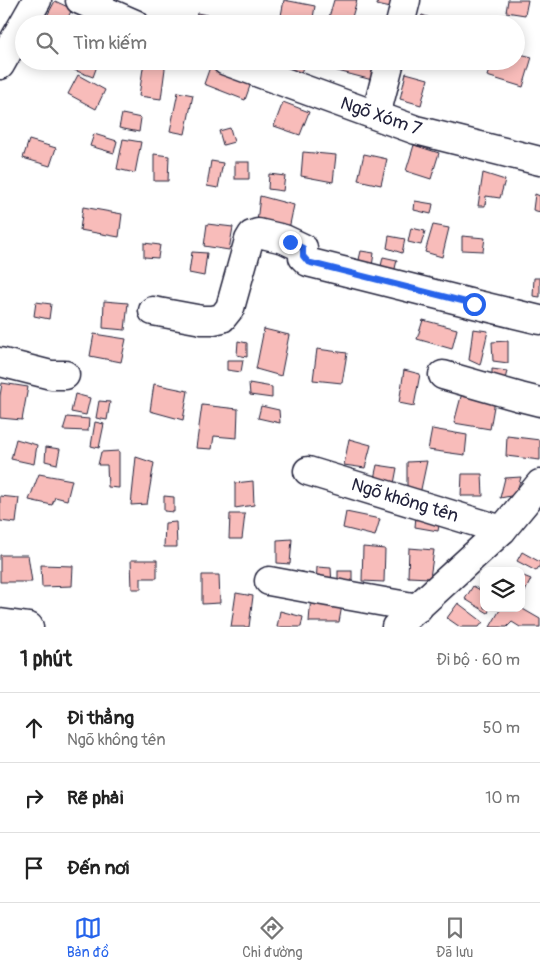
<!DOCTYPE html>
<html lang="vi">
<head>
<meta charset="utf-8">
<style>
	body { margin:0; font-family:Pangolin,sans-serif; background:#f6f6f6; color:#222 }
	.controls { position:absolute; right:15px; bottom:15px; display:grid; overflow:hidden; border-radius:10px; box-shadow:0 2px 12px #0003 }
	.controls button { width:45px; height:45px; display:grid; place-items:center; padding:0; border:0; border-bottom:1px solid #e0e0e0; background:#fff; color:#222; font:25px sans-serif }
	.stop { position:absolute; width:15px; height:15px; margin:-11px; border:4px solid #2563eb; border-radius:50%; background:#fff }
	.stop.end { background:#2563eb; border-color:#fff; box-shadow:0 1px 5px #0008 }
	.list { margin:0; padding:0; list-style:none }
	h2 { display:flex; justify-content:space-between; align-items:center; height:65px; margin:0; padding:0 20px; font-size:21px }
	h2 small { font-size:16px; font-weight:400; color:#767676 }
	.list li { display:grid; grid-template-columns:32px 1fr auto; gap:15px; align-items:center; box-sizing:border-box; height:70px; padding:0 20px; border-top:1px solid #e0e0e0 }
	.list b { display:block; font-size:19px; white-space:nowrap }
	.list p { margin:0; font-size:16px; white-space:nowrap; color:#767676 }
	.list em { font-size:16px; font-style:normal; color:#767676 }
	.icon { flex:none; width:28px; height:28px; fill:none; stroke:currentColor; stroke-width:2; stroke-linecap:round; stroke-linejoin:round }
	.map { position:relative; flex:none; width:540px; height:627px; overflow:hidden }
	.search { position:absolute; background:#fff; box-shadow:0 2px 12px #0003; left:15px; right:15px; top:15px; height:55px; display:flex; align-items:center; gap:12px; box-sizing:border-box; padding:0 18px; border-radius:28px; color:#767676; font-size:19px }
	.sheet { height:275px; background:#fff }
	nav { display:flex; justify-content:space-around; align-items:center; box-sizing:border-box; height:70px; border-top:1px solid #e0e0e0; background:#fff; font-size:14px; color:#767676 }
	nav a { display:grid; justify-items:center; gap:2px }
	nav .on { color:#2563eb }
	.map>svg:first-child { display:block }
	.building { fill:#f8bcba; stroke:#22223b }
	.lines { fill:none; stroke-linecap:round; stroke-linejoin:round }
	.minor-casing { stroke:#22223b; stroke-width:31 }
	.minor { stroke:#fff; stroke-width:28 }
	.route { stroke:#2563eb; stroke-width:6 }
	.labels { text-anchor:middle; stroke-width:5; stroke-linejoin:round; paint-order:stroke }
	.street-label { font-size:18px; fill:#22223b; stroke:#fff }
</style>
</head>
<body>
<div class="map">
<svg width="540" height="627" viewBox="0 0 540 627">
	<rect width="100%" height="100%" fill="#fff"/>
	<filter id="ink" filterUnits="userSpaceOnUse"><feTurbulence type="fractalNoise" baseFrequency=".02" numOctaves="2"/><feDisplacementMap in="SourceGraphic" scale="10" xChannelSelector="R" yChannelSelector="G"/><feConvolveMatrix kernelMatrix="1 2 1 2 8 2 1 2 1" color-interpolation-filters="sRGB"/></filter>
	<g filter="url(#ink)">
		<!-- building -->
		<g class="building">
			<polygon points="284,0 315,6 312,24 295,24 280,21"/>
			<polygon points="334,0 357,0 350,24 327,24"/>
			<polygon points="378,0 402,0 400,10 377,5"/>
			<polygon points="508,0 528,0 525,15 506,12"/>
			<polygon points="55,1 72,9 65,24 47,16"/>
			<polygon points="197,13 233,20 232,24 195,24"/>
			<polygon points="422,15 447,24 418,24"/>
			<polygon points="516,53 532,57 523,87 487,76 492,61 516,61"/>
			<polygon points="77,61 83,61 97,66 93,77 74,70"/>
			<polygon points="144,61 166,61 161,99 139,96"/>
			<polygon points="276,61 305,61 300,76 273,68"/>
			<polygon points="332,61 381,61 376,81 330,69"/>
			<polygon points="210,67 251,83 245,100 204,84"/>
			<polygon points="406,73 428,79 421,105 400,99"/>
			<polygon points="78,75 105,90 96,109 68,94"/>
			<polygon points="178,92 193,95 185,134 170,131"/>
			<polygon points="283,102 309,112 300,135 274,126"/>
			<polygon points="122,114 141,118 139,132 119,128"/>
			<polygon points="230,128 234,142 223,145 219,131"/>
			<polygon points="94,134 117,141 114,153 90,146"/>
			<polygon points="123,139 141,142 135,173 117,169"/>
			<polygon points="29,140 56,148 50,166 23,158"/>
			<polygon points="414,145 439,153 431,179 406,171"/>
			<polygon points="303,152 336,155 333,182 301,176"/>
			<polygon points="154,154 169,156 168,181 154,181"/>
			<polygon points="364,154 387,159 381,185 358,180"/>
			<polygon points="211,161 223,163 218,188 207,186"/>
			<rect x="235" y="162" width="14" height="17"/>
			<polygon points="483,173 505,180 500,198 486,196 485,206 478,206"/>
			<polygon points="269,174 285,176 283,191 268,189"/>
			<polygon points="535,194 540,196 540,212 533,210"/>
			<polygon points="260,196 294,205 289,229 257,222"/>
			<polygon points="415,201 433,204 431,214 414,210"/>
			<polygon points="83,207 122,214 119,237 80,230"/>
			<polygon points="207,224 233,227 229,250 204,246"/>
			<polygon points="433,225 449,228 442,257 425,252"/>
			<polygon points="411,228 425,231 421,245 408,242"/>
			<polygon points="389,236 405,239 402,253 387,248"/>
			<polygon points="462,236 485,238 483,251 462,250"/>
			<polygon points="144,243 160,245 158,258 144,257"/>
			<polygon points="361,251 374,253 371,273 357,268"/>
			<polygon points="192,252 207,253 204,276 189,273"/>
			<polygon points="383,257 397,260 393,277 380,271"/>
			<polygon points="534,278 540,278 540,297 533,296"/>
			<polygon points="104,301 128,303 125,330 103,328"/>
			<polygon points="36,302 51,304 49,319 34,316"/>
			<polygon points="423,320 457,329 452,349 417,339"/>
			<polygon points="264,329 289,335 281,376 256,369"/>
			<polygon points="473,329 488,331 480,365 469,360"/>
			<polygon points="94,334 126,339 121,362 90,356"/>
			<polygon points="238,341 247,343 247,357 237,355"/>
			<polygon points="508,341 508,363 493,361 492,342"/>
			<polygon points="317,349 347,353 342,383 313,380"/>
			<polygon points="227,360 243,360 241,372 227,370"/>
			<polygon points="492,369 507,371 504,384 492,380"/>
			<polygon points="404,370 420,374 414,406 399,403"/>
			<polygon points="2,383 28,387 22,420 0,418 0,396"/>
			<polygon points="249,383 272,387 272,398 250,395"/>
			<polygon points="154,384 188,391 183,420 150,411"/>
			<polygon points="463,389 496,395 490,429 454,423"/>
			<polygon points="75,394 90,398 86,415 71,412"/>
			<polygon points="99,401 110,402 107,420 96,418"/>
			<polygon points="202,405 238,409 237,438 214,436 212,449 196,448"/>
			<polygon points="261,406 279,410 280,423 258,418"/>
			<polygon points="67,417 89,419 88,431 63,430"/>
			<polygon points="95,422 104,424 99,448 91,446"/>
			<polygon points="432,429 467,435 465,455 428,450"/>
			<polygon points="507,436 540,440 540,460 506,456"/>
			<polygon points="16,439 37,445 34,464 11,459"/>
			<polygon points="349,439 371,445 365,468 344,465"/>
			<polygon points="46,447 60,449 57,464 45,461"/>
			<polygon points="119,451 119,488 108,487 107,465 98,465 101,452"/>
			<polygon points="136,457 154,463 147,504 131,505"/>
			<polygon points="427,461 420,494 407,494 407,462"/>
			<polygon points="377,465 397,468 393,489 373,483"/>
			<polygon points="39,474 72,480 67,500 55,497 52,505 29,500"/>
			<polygon points="462,474 482,474 483,496 461,496"/>
			<polygon points="521,477 516,495 500,498 505,478"/>
			<polygon points="253,481 254,505 235,508 235,483"/>
			<polygon points="0,496 19,498 16,523 0,521"/>
			<polygon points="164,496 174,497 174,512 164,511"/>
			<polygon points="346,512 380,519 375,536 343,528"/>
			<polygon points="230,514 245,514 242,539 229,539"/>
			<polygon points="416,516 440,520 438,531 415,527"/>
			<polygon points="176,522 177,547 164,547 165,523"/>
			<polygon points="292,539 290,564 277,563 277,540"/>
			<polygon points="363,547 385,549 384,582 362,581"/>
			<polygon points="409,548 434,550 430,578 408,577"/>
			<polygon points="522,552 540,562 540,565 536,571 517,561"/>
			<polygon points="0,555 28,555 32,582 0,582"/>
			<polygon points="131,560 157,560 157,578 141,578 141,589 132,589"/>
			<polygon points="41,565 73,566 72,586 42,587"/>
			<polygon points="317,567 331,568 332,585 316,585"/>
			<rect x="338" y="571" width="14" height="18"/>
			<polygon points="202,575 219,575 220,603 202,604"/>
			<polygon points="521,575 531,579 522,598 521,597"/>
			<polygon points="473,586 484,592 484,608 490,608 488,613 465,599"/>
			<polygon points="236,593 253,596 249,627 231,627"/>
			<polygon points="311,596 343,600 339,622 309,622"/>
			<polygon points="458,603 483,622 479,627 460,627 447,618"/>
			<polygon points="501,608 521,608 540,619 540,627 520,627 512,622 507,627 490,627"/>
			<polygon points="280,611 303,617 301,627 277,627"/>
		</g>
		<g class="lines">
			<defs>
				<g id="minor">
					<polyline points="80,0 135,24"/>
					<polyline points="400,24 406,0"/>
					<polyline points="226,61 416,130 540,161"/>
					<polyline points="0,65 37,0"/>
					<polyline points="376,115 390,61"/>
					<polyline points="153,311 202,320 213,320 222,318 230,308 249,240 252,235 258,233 284,239 303,248 303,257 308,262 311,263 474,304 540,320"/>
					<polyline points="0,362 51,375 65,375"/>
					<polyline points="443,375 520,397 540,402"/>
					<polyline points="308,471 502,530"/>
					<polyline points="269,581 323,591 418,608"/>
					<polyline points="0,623 29,627"/>
					<polyline points="396,627 502,530 540,484"/>
				</g>
			</defs>
			<!-- minor casing -->
			<use href="#minor" class="minor-casing"/>
			<!-- minor -->
			<use href="#minor" class="minor"/>
		</g>
	</g>
	<g class="lines" filter="url(#ink)">
		<!-- route -->
		<polyline class="route" points="290,242 303,248 303,256 308,262 311,263 474,304"/>
	</g>
	<g class="labels">
		<!-- street labels -->
		<g class="street-label">
			<text transform="translate(381 116) rotate(19)" y="6">Ngõ Xóm 7</text>
			<text transform="translate(405 500) rotate(17)" y="6">Ngõ không tên</text>
		</g>
	</g>
</svg>
<div class="controls">
<button><svg class="icon" aria-label="layers" viewBox="0 0 24 24"><path d="M12 4l9 5-9 5-9-5zM3 14l9 5 9-5"/></svg></button>
</div>
<div class="stop" style="left:474px;top:304px"></div>
<div class="stop end" style="left:290px;top:242px"></div>
<div class="search"><svg class="icon" aria-label="search" viewBox="0 0 24 24"><circle cx="10" cy="10" r="6"/><path d="M15 15l6 6"/></svg>Tìm kiếm</div>
</div>
<section class="sheet">
<h2>1 phút<small>Đi bộ · 60 m</small></h2>
<ul class="list">
<li><svg class="icon" aria-label="ahead" viewBox="0 0 24 24"><path d="M12 20V5M6 11l6-6 6 6"/></svg><div><b>Đi thẳng</b><p>Ngõ không tên</p></div><em>50 m</em></li>
<li><svg class="icon" aria-label="right" viewBox="0 0 24 24"><path d="M7 20v-9h11M14 6l5 5-5 5"/></svg><div><b>Rẽ phải</b></div><em>10 m</em></li>
<li><svg class="icon" aria-label="arrive" viewBox="0 0 24 24"><path d="M6 21V4h12l-3 4 3 4H6"/></svg><div><b>Đến nơi</b></div></li>
</ul>
</section>
<nav>
<a class="on"><svg class="icon" aria-label="map" viewBox="0 0 24 24"><path d="M3 6l6-2 6 2 6-2v14l-6 2-6-2-6 2zM9 4v14M15 6v14"/></svg>Bản đồ</a>
<a><svg class="icon" aria-label="directions" viewBox="0 0 24 24"><path d="M12 3l9 9-9 9-9-9zM9 14v-3h6M13 9l2 2-2 2"/></svg>Chỉ đường</a>
<a><svg class="icon" aria-label="saved" viewBox="0 0 24 24"><path d="M7 4h10v16l-5-4-5 4z"/></svg>Đã lưu</a>
</nav>
</body>
</html>
